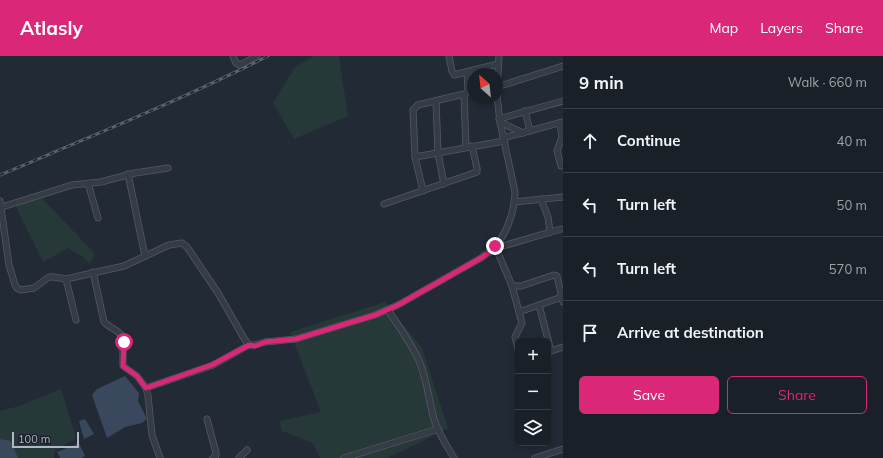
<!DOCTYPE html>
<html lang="en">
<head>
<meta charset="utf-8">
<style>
	body { margin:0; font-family:Mulish,sans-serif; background:#272d34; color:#f1f3f6 }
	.controls { position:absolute; right:12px; bottom:12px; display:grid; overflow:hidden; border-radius:6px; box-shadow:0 2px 6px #0003 }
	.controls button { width:36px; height:36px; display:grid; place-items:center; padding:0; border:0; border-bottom:1px solid #383e45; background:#1a2028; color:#f1f3f6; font:20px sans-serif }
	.compass { position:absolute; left:467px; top:12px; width:36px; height:36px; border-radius:50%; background:#1a2028; box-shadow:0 2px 6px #0003; rotate:333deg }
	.scale { position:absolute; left:12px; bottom:10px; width:67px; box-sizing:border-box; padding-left:4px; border:2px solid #afb7c2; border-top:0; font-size:11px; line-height:14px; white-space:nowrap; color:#afb7c2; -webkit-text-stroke:3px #1b212a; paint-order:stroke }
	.stop { position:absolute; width:12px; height:12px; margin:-9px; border:3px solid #db2777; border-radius:50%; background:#fff }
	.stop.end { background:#db2777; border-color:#fff; box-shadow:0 1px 4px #0008 }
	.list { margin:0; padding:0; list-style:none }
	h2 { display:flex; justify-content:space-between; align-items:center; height:52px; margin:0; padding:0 16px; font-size:17px }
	h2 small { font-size:13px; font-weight:400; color:#9fa3a8 }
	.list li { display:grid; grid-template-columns:26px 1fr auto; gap:12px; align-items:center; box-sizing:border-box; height:64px; padding:0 16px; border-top:1px solid #383e45 }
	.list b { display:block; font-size:15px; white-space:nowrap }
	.list em { font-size:13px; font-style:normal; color:#9fa3a8 }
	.actions { display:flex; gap:8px; padding:12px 16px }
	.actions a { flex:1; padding:9px 0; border:1px solid #db2777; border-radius:6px; text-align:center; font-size:14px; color:#db2777 }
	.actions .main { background:#db2777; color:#fff }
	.icon { flex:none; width:22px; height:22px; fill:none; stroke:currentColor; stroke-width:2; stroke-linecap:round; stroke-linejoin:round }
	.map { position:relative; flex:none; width:563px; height:402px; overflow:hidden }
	header { display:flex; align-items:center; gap:24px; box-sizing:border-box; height:56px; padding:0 20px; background:#db2777; color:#fff }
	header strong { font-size:19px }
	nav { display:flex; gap:22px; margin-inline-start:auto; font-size:14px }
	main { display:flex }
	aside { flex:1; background:#1a2028 }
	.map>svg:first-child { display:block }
	.green { fill:#273838 }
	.water { fill:#39485d }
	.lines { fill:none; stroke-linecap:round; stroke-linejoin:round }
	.street-casing { stroke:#525a63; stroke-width:7 }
	.street { stroke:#353c46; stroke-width:5.5 }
	.rail-casing { stroke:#57606c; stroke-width:3 }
	.rail { stroke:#1b212a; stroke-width:1.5; stroke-dasharray:4.5; stroke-linecap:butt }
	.route { stroke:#db2777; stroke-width:5 }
</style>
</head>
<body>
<header>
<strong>Atlasly</strong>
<nav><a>Map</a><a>Layers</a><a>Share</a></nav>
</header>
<main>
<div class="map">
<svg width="563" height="402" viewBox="0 0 563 402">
	<rect width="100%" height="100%" fill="#222a35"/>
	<!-- green -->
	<g class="green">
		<polygon points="314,0 339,0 348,60 294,83 273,47 295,11"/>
		<polygon points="35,141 42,142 95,198 90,208 83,201 68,192 43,206 15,149"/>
		<polygon points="385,246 422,292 448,372 388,402 320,402 313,387 282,375 279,365 321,356 290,276"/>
		<polygon points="61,333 76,382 54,396 54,402 0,402 0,355 19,350"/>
	</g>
	<!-- water -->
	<g class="water">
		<polygon points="125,320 139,337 138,345 147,363 142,367 125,371 107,382 92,339 97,333"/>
		<polygon points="85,363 94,378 84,383 79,365"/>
		<polygon points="0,383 11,385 18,402 0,402"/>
		<polygon points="79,387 85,400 81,402 60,402 57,396"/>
	</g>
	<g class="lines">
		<defs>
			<g id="street">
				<polyline points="233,0 236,7 240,9 257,0"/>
				<polyline points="449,0 452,15 454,19 498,8"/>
				<polyline points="497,31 563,10"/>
				<polyline points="497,34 499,0"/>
				<polyline points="436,45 438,97 444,128"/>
				<polyline points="525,55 530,75"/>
				<polyline points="499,63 563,45"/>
				<polyline points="500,66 523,77"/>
				<polyline points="560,67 562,81 557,95 561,110"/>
				<polyline points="503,82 563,66"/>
				<polyline points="466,91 464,40 468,34 467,16"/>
				<polyline points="415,101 504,85"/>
				<polyline points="128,118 145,200"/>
				<polyline points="88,127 98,162"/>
				<polyline points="423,135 415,101 413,54 418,49 464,38"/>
				<polyline points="541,143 548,161 550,176"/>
				<path d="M 0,145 L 9,209 L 15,229 L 17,232 L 21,234 L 34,232 L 49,221 L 54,221 L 66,223 L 124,210 L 169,189 L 182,187 L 187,191 L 218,237 L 245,284 L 249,289 L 255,289 L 265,286 L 296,283 L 375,259 L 398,249 L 481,202 C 484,199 488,197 491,195 C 506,181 515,155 515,136 L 500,66 L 497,40"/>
				<polyline points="514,146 563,141"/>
				<polyline points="384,148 477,116 477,112 472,90"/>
				<polyline points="2,151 72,129 101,126 135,117 168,112"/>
				<polyline points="495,190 512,230 521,230 554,219 557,220 563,246"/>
				<polyline points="496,192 561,173"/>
				<path d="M 93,216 L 104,266 C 110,272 118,274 123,281 L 123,310 L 137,320 L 146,332 L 148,340 L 152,379 L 160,402"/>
				<polyline points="66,223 76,264"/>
				<polyline points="512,230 522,267 515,281 518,292"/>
				<polyline points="539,249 551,295"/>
				<path d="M 388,254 C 399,271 412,288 420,307 C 427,325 429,345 434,363 C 438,377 447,390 454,402"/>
				<polyline points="519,256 562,241"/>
				<polyline points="548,296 563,291"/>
				<polyline points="146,332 213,309 249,289"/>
				<polyline points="207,363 216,397 216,400 213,402"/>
				<polyline points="239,402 247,394"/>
				<polyline points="344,402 438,373"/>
				<polyline points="535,402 563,393"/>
			</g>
		</defs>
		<!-- street casing -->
		<use href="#street" class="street-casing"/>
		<!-- street -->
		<use href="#street" class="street"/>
		<defs>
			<path id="rail" d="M 0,119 C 90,81 181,44 268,0"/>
		</defs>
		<!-- rail casing -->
		<use href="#rail" class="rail-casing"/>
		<!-- rail -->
		<use href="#rail" class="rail"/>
	</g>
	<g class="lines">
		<!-- route -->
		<polyline class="route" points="124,286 123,310 137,320 146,332 212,309 249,289 255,290 265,286 296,283 375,259 398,249 481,202 491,195 495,190"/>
	</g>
</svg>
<div class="controls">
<button>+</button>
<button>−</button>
<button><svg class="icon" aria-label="layers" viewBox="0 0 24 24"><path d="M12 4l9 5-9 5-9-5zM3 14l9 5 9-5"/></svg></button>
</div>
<svg class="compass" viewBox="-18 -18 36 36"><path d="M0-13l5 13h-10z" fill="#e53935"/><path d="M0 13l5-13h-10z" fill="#9fa3a8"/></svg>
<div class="scale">100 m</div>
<div class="stop" style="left:124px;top:286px"></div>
<div class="stop end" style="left:495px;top:190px"></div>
</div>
<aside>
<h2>9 min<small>Walk · 660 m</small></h2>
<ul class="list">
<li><svg class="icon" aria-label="ahead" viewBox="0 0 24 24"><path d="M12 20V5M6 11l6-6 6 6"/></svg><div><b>Continue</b></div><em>40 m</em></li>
<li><svg class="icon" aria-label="left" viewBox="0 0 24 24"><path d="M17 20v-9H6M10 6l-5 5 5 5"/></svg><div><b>Turn left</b></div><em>50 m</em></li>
<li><svg class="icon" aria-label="left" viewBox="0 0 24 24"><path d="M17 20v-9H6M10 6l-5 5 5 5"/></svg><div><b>Turn left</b></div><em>570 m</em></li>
<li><svg class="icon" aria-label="arrive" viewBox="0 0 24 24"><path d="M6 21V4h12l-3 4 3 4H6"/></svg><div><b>Arrive at destination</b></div></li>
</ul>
<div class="actions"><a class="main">Save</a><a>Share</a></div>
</aside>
</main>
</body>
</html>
